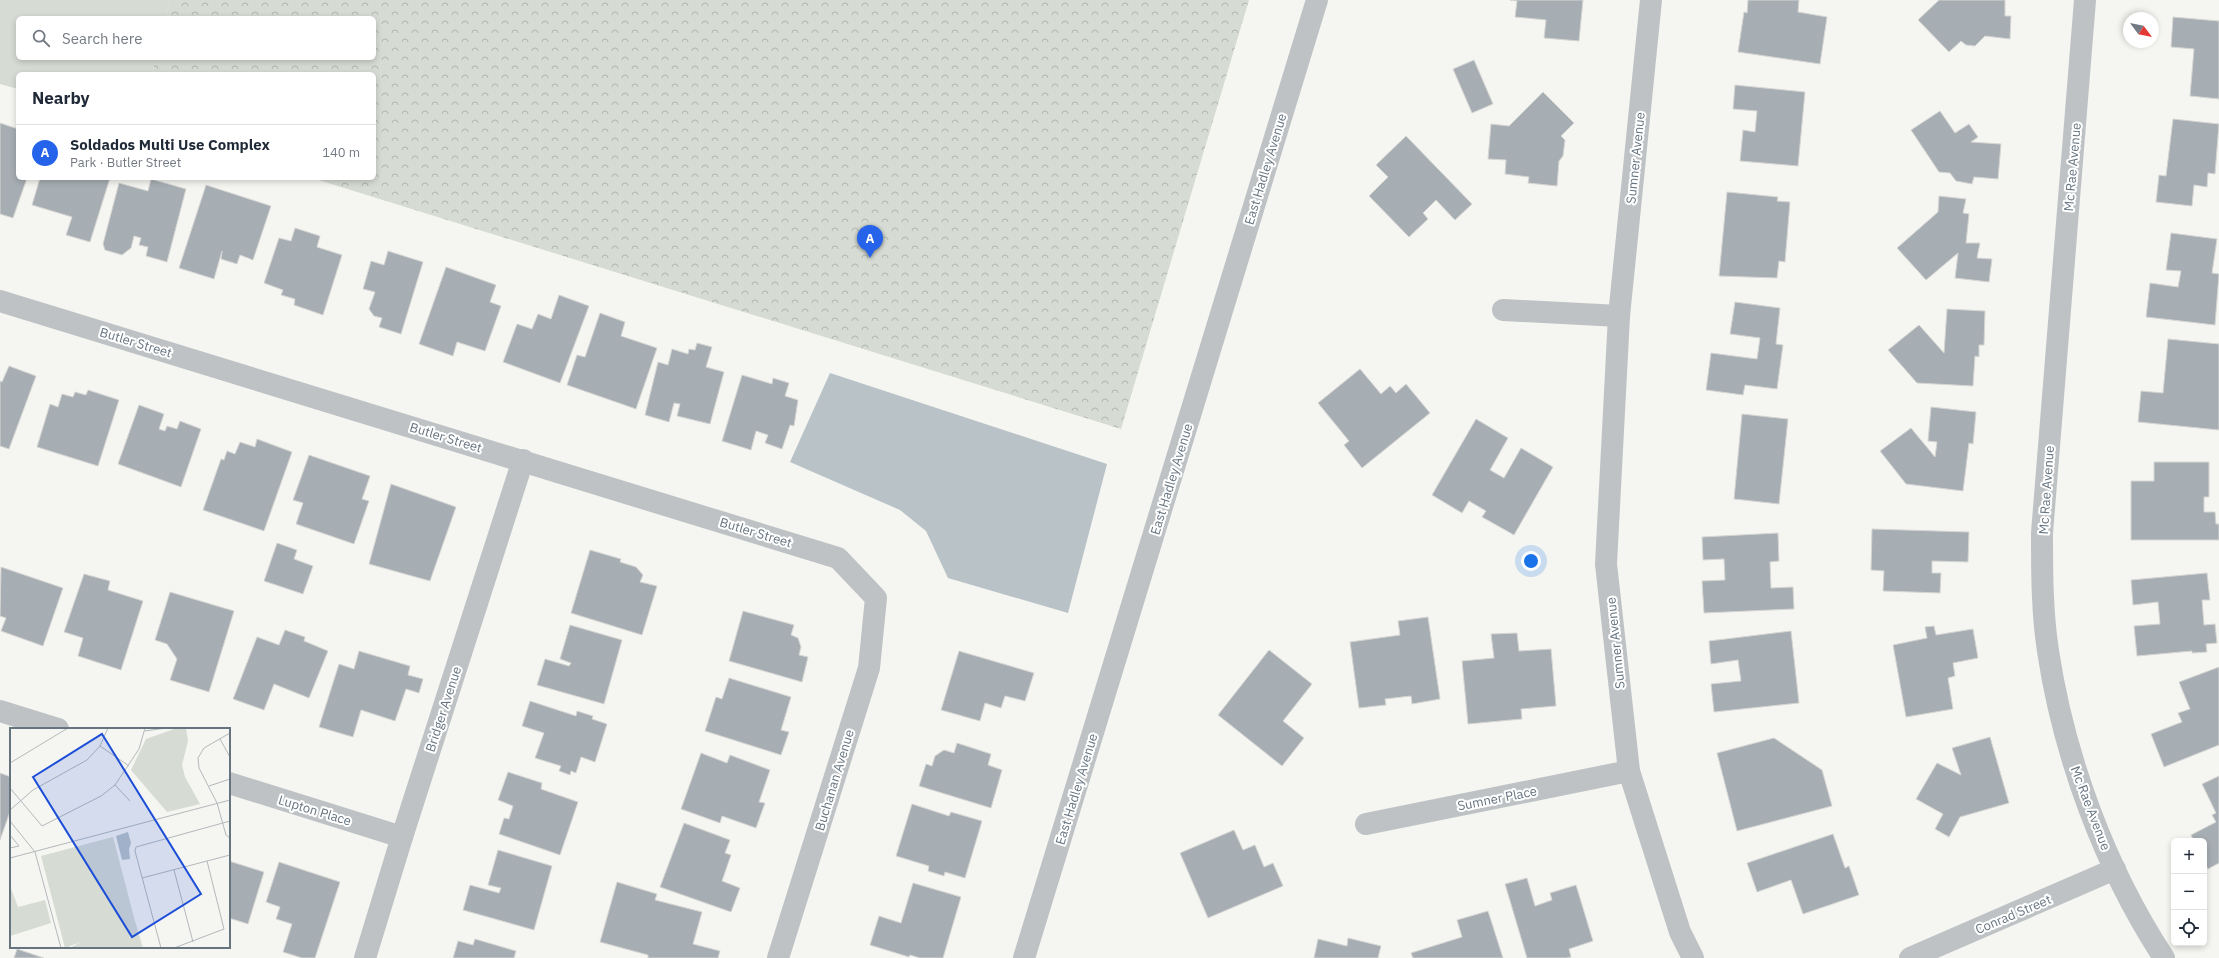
<!DOCTYPE html>
<html lang="en">
<head>
<meta charset="utf-8">
<style>
	body { margin:0; font-family:"IBM Plex Sans",sans-serif; background:#f6f6f7; color:#1f2937 }
	.controls { position:absolute; right:12px; bottom:12px; display:grid; overflow:hidden; border-radius:6px; box-shadow:0 2px 6px #0003 }
	.controls button { width:36px; height:36px; display:grid; place-items:center; padding:0; border:0; border-bottom:1px solid #e0e1e3; background:#fff; color:#1f2937; font:20px sans-serif }
	.compass { position:absolute; left:2123px; top:12px; width:36px; height:36px; border-radius:50%; background:#fff; box-shadow:0 2px 6px #0003; rotate:122deg }
	.you { position:absolute; left:1531px; top:561px; width:14px; height:14px; margin:-10px; border:3px solid #fff; border-radius:50%; background:#1a73e8; box-shadow:0 0 0 6px #1a73e833 }
	.badge { display:grid; place-items:center; width:26px; height:26px; border-radius:50%; background:#2563eb; color:#fff; font-size:13px; font-weight:700 }
	.pin { position:absolute; translate:-50% -33px; filter:drop-shadow(0 1px 2px #0008) }
	.pin::after { content:''; position:absolute; top:21px; width:14px; height:12px; background:inherit; clip-path:polygon(0 0,100% 0,50% 100%) }
	.list { margin:0; padding:0; list-style:none }
	h2 { display:flex; justify-content:space-between; align-items:center; height:52px; margin:0; padding:0 16px; font-size:17px }
	h2 small { font-size:13px; font-weight:400; color:#747a83 }
	.list li { display:grid; grid-template-columns:26px 1fr auto; gap:12px; align-items:center; box-sizing:border-box; height:56px; padding:0 16px; border-top:1px solid #e0e1e3 }
	.list b { display:block; font-size:15px; white-space:nowrap }
	.list p { margin:0; font-size:13px; white-space:nowrap; color:#747a83 }
	.list em { font-size:13px; font-style:normal; color:#747a83 }
	.icon { flex:none; width:22px; height:22px; fill:none; stroke:currentColor; stroke-width:2; stroke-linecap:round; stroke-linejoin:round }
	.map { position:relative; flex:none; width:2219px; height:958px; overflow:hidden }
	.search { position:absolute; background:#fff; box-shadow:0 2px 6px #0003; left:16px; top:16px; width:360px; height:44px; display:flex; align-items:center; gap:10px; box-sizing:border-box; padding:0 14px; border-radius:6px; color:#747a83; font-size:15px }
	.panel { position:absolute; background:#fff; box-shadow:0 2px 6px #0003; left:16px; top:72px; width:360px; height:108px; border-radius:6px }
	.map>svg:first-child { display:block }
	.grass { fill:#d6dbd3 }
	.forest { fill:url(#forest-crowns) }
	.water { fill:#b8c2c7 }
	.building { fill:#a7aeb3; stroke:#d6d6d4 }
	.lines { fill:none; stroke-linecap:round; stroke-linejoin:round }
	.minor { stroke:#bec2c5; stroke-width:22 }
	.labels { text-anchor:middle; stroke-width:4; stroke-linejoin:round; paint-order:stroke }
	.street-label { font-size:13px; fill:#667480; stroke:#fff }
	.inset-road { fill:none; stroke:#b3b9bd; stroke-width:1 }
	.view { fill:#1d4ed8; fill-opacity:0.15; stroke:#1d4ed8; stroke-width:2 }
	.inset-edge { fill:none; stroke:#667480; stroke-width:2 }
</style>
</head>
<body>
<div class="map">
<svg width="2219" height="958" viewBox="0 0 2219 958">
	<defs>
		<pattern id="forest-crowns" width="20" height="18" patternUnits="userSpaceOnUse"><rect width="20" height="18" fill="#d6dbd3"/><path d="M2 6a3 3 0 1 1 6 0M12 15a3 3 0 1 1 6 0" fill="none" stroke="#b1b6b0"/></pattern>
	</defs>
	<rect width="100%" height="100%" fill="#f5f5f1"/>
	<!-- grass -->
	<polygon class="grass" points="0,0 170,0 166,18 18,18 18,58 156,58 152,74 18,74 18,89 0,84"/>
	<!-- forest -->
	<polygon class="forest" points="170,0 1249,0 1121,429 312,178 374,178 374,74 152,74 156,58 374,58 374,18 166,18"/>
	<!-- water -->
	<polygon class="water" points="830,373 1107,464 1068,613 948,578 926,531 900,510 790,462"/>
	<!-- building -->
	<g class="building">
		<polygon points="1510,0 1583,0 1579,41 1544,38 1546,20 1515,17 1517,1"/>
		<polygon points="1748,0 1799,0 1798,12 1827,17 1820,64 1738,52 1744,12 1747,13"/>
		<polygon points="1939,0 2005,0 2005,16 2011,16 2010,39 1985,36 1975,46 1966,45 1961,41 1949,52 1918,20"/>
		<polygon points="2173,17 2219,21 2219,99 2190,96 2194,49 2171,47"/>
		<polygon points="1474,60 1493,104 1472,113 1453,69"/>
		<polygon points="1735,85 1805,92 1798,166 1740,161 1743,130 1755,132 1757,111 1733,109"/>
		<polygon points="1543,92 1574,123 1561,136 1565,140 1563,156 1559,161 1557,186 1528,183 1529,177 1505,174 1506,160 1488,159 1491,124 1509,126"/>
		<polygon points="1940,111 1955,133 1969,124 1978,137 1971,142 2001,144 1998,179 1974,177 1972,184 1956,181 1950,173 1939,172 1911,130"/>
		<polygon points="2173,119 2219,124 2215,174 2208,173 2207,187 2194,185 2192,206 2156,202 2159,175 2166,176"/>
		<polygon points="0,123 18,129 18,178 27,178 13,218 0,214"/>
		<polygon points="1406,136 1472,204 1455,220 1436,200 1423,213 1428,219 1409,237 1369,196 1388,177 1376,165"/>
		<polygon points="40,178 110,178 90,242 66,235 72,217 32,205"/>
		<polygon points="151,179 186,189 167,262 146,256 148,247 139,245 141,238 134,236 131,248 122,255 105,250 103,244 119,183 148,191"/>
		<polygon points="206,185 271,206 253,260 240,255 237,264 221,259 222,251 214,279 179,268"/>
		<polygon points="1727,192 1778,197 1777,201 1790,202 1785,262 1779,261 1777,278 1719,276"/>
		<polygon points="1939,196 1966,199 1963,213 1969,214 1966,243 1980,243 1977,258 1992,259 1989,282 1955,278 1958,253 1926,280 1897,248 1938,212"/>
		<polygon points="295,228 320,236 317,247 342,255 323,315 294,305 295,299 281,295 283,290 264,283 279,238 291,241"/>
		<polygon points="2171,233 2217,239 2212,273 2219,274 2215,325 2146,317 2150,283 2178,287 2181,271 2166,270"/>
		<polygon points="388,251 423,262 401,334 379,327 382,318 374,316 369,309 375,292 363,289 371,261 384,265"/>
		<polygon points="446,267 496,285 490,302 501,306 485,351 457,342 453,356 419,344"/>
		<polygon points="559,295 589,306 560,383 503,362 517,324 532,329 538,314 551,319"/>
		<polygon points="1735,302 1780,308 1776,344 1783,345 1777,389 1745,385 1743,395 1706,390 1711,353 1757,359 1760,338 1730,334"/>
		<polygon points="1947,309 1985,311 1984,345 1979,345 1979,357 1975,356 1973,386 1917,383 1888,350 1919,325 1944,353"/>
		<polygon points="600,313 625,322 621,336 657,348 636,409 567,385 577,355 585,357"/>
		<polygon points="2168,339 2219,344 2219,430 2138,422 2141,391 2163,393"/>
		<polygon points="697,343 712,347 706,367 724,372 710,424 677,416 680,404 674,403 669,422 645,415 658,362 668,365 672,349 688,354 689,349 695,350"/>
		<polygon points="9,366 36,376 9,449 0,446 0,381 2,382"/>
		<polygon points="1360,369 1381,394 1390,386 1396,393 1406,384 1430,413 1362,468 1344,445 1349,441 1318,403"/>
		<polygon points="742,375 772,384 773,378 789,383 785,396 798,400 794,426 790,425 782,449 765,443 768,435 756,431 751,450 722,441"/>
		<polygon points="88,390 119,400 98,466 37,447 50,404 58,407 62,394 73,397 75,392 86,395"/>
		<polygon points="139,405 164,414 159,429 165,431 167,426 177,429 180,421 201,429 181,487 118,464"/>
		<polygon points="1931,407 1976,412 1973,444 1969,443 1963,491 1906,484 1880,451 1911,428 1935,457 1937,442 1928,441"/>
		<polygon points="1742,414 1788,419 1779,504 1734,499"/>
		<polygon points="1476,419 1508,438 1490,470 1504,478 1521,448 1553,467 1514,535 1482,517 1486,511 1469,501 1462,513 1432,495"/>
		<polygon points="257,439 292,452 264,531 203,510 221,459 224,460 227,451 235,454 240,442 255,447"/>
		<polygon points="309,455 370,476 362,499 369,501 354,544 296,524 303,503 293,500"/>
		<polygon points="2154,462 2209,462 2209,497 2204,497 2204,512 2215,512 2216,524 2219,524 2219,540 2131,540 2131,481 2154,481"/>
		<polygon points="391,484 456,507 430,581 369,564"/>
		<polygon points="1872,529 1969,532 1968,562 1932,561 1932,573 1941,573 1940,593 1883,591 1884,571 1871,570"/>
		<polygon points="1778,533 1779,561 1770,562 1771,588 1793,587 1794,609 1704,613 1702,581 1725,580 1724,559 1703,560 1702,537"/>
		<polygon points="277,543 297,550 294,559 313,566 303,594 264,581"/>
		<polygon points="590,550 621,559 620,562 636,567 643,575 640,582 657,586 642,635 571,613"/>
		<polygon points="1,567 63,588 43,646 1,631 6,618 0,616"/>
		<polygon points="2207,573 2210,600 2202,600 2204,625 2215,624 2217,643 2206,644 2207,652 2192,653 2192,651 2137,656 2134,626 2160,624 2158,602 2133,605 2131,580"/>
		<polygon points="84,574 110,581 108,590 143,601 121,670 78,656 83,638 64,632"/>
		<polygon points="170,592 234,611 209,692 170,680 177,659 167,644 155,640"/>
		<polygon points="743,611 794,625 791,635 798,638 801,647 799,655 808,657 802,682 729,661"/>
		<polygon points="1428,617 1440,699 1412,704 1411,696 1385,699 1386,705 1359,708 1350,642 1400,635 1398,621"/>
		<polygon points="570,625 622,640 604,704 537,685 545,659 569,666 571,663 560,659"/>
		<polygon points="1934,626 1936,635 1973,629 1978,658 1953,663 1955,676 1948,678 1953,709 1906,717 1893,645 1927,638 1925,627"/>
		<polygon points="285,630 305,637 304,641 328,651 309,698 274,684 264,710 233,699 257,637 279,645"/>
		<polygon points="1791,631 1799,703 1714,712 1711,684 1741,681 1738,660 1711,664 1709,641"/>
		<polygon points="1517,633 1519,651 1551,649 1556,706 1521,709 1522,719 1468,724 1462,661 1494,658 1491,634"/>
		<polygon points="1269,650 1312,684 1283,721 1304,738 1282,766 1218,715"/>
		<polygon points="359,651 410,666 408,675 423,679 419,693 406,689 395,721 361,710 353,737 319,727 339,664 354,669"/>
		<polygon points="959,651 1034,673 1025,701 1005,696 1001,708 985,703 980,721 941,710"/>
		<polygon points="2219,667 2219,745 2164,767 2151,734 2182,722 2178,713 2190,709 2179,682"/>
		<polygon points="729,678 791,697 781,730 789,732 781,755 705,731 716,697 722,699"/>
		<polygon points="530,701 576,716 577,711 593,716 592,719 607,724 595,762 581,757 576,773 571,771 570,775 559,771 561,766 535,758 544,733 522,726"/>
		<polygon points="1990,737 2009,803 1960,817 1949,837 1935,829 1943,814 1916,799 1937,763 1961,775 1952,748"/>
		<polygon points="1774,738 1822,770 1832,806 1737,831 1717,753"/>
		<polygon points="957,743 991,754 988,765 1002,770 991,808 919,786 926,764 932,766 935,756 944,750 954,753"/>
		<polygon points="701,753 727,763 730,755 770,770 759,802 765,803 756,828 722,816 720,823 681,809"/>
		<polygon points="508,772 542,783 541,789 578,802 560,855 499,834 504,818 509,819 513,806 498,800"/>
		<polygon points="0,773 11,777 11,809 0,840"/>
		<polygon points="2219,776 2219,863 2208,869 2204,861 2204,841 2194,841 2191,835 2216,822 2212,815 2216,813 2202,784"/>
		<polygon points="912,804 949,816 951,812 982,821 965,878 945,872 944,876 928,871 929,866 896,856"/>
		<polygon points="684,823 730,840 725,853 731,855 722,881 740,888 731,912 660,887"/>
		<polygon points="1234,830 1243,850 1255,845 1264,867 1273,863 1283,886 1208,918 1180,853"/>
		<polygon points="1833,834 1845,868 1849,866 1859,895 1803,914 1791,880 1757,892 1747,863"/>
		<polygon points="498,850 552,866 534,930 463,910 470,885 499,893 501,888 488,885"/>
		<polygon points="229,861 264,872 248,924 229,918"/>
		<polygon points="279,862 340,882 315,958 302,958 283,952 292,924 276,919 280,907 266,902"/>
		<polygon points="1527,878 1535,906 1552,900 1550,893 1576,885 1593,941 1569,949 1571,957 1567,958 1527,958 1505,884"/>
		<polygon points="617,882 657,894 655,900 702,912 693,944 720,951 718,958 648,958 648,955 600,942"/>
		<polygon points="913,883 961,897 943,958 920,958 910,955 909,957 870,945 879,916 901,923"/>
		<polygon points="1488,911 1503,958 1413,958 1411,953 1462,937 1457,920"/>
		<polygon points="1348,938 1381,946 1378,958 1314,958 1318,939 1347,946"/>
		<polygon points="475,939 516,951 514,958 453,958 458,941 473,945"/>
		<polygon points="17,949 44,958 14,958"/>
	</g>
	<g class="lines">
		<!-- minor -->
		<g class="minor">
			<polyline points="1651,0 1619,316 1606,564 1629,771 1680,932 1693,958"/>
			<path d="M 2085,0 L 2042,533 C 2042,572 2042,612 2048,651 C 2064,757 2105,868 2164,958"/>
			<polyline points="0,301 838,558 876,598 869,668 778,958"/>
			<polyline points="1503,310 1619,316"/>
			<polyline points="0,711 58,729"/>
			<polyline points="229,783 402,837"/>
			<polyline points="1366,824 1629,771"/>
			<polyline points="365,958 402,837 523,460"/>
			<polyline points="1024,958 1317,0"/>
			<polyline points="1910,958 2115,869"/>
		</g>
	</g>
	<g class="labels">
		<!-- street labels -->
		<g class="street-label">
			<text transform="translate(1635 158) rotate(-84)" y="5">Sumner Avenue</text>
			<text transform="translate(2072 167) rotate(-85)" y="5">Mc Rae Avenue</text>
			<text transform="translate(1265 169) rotate(-73)" y="5">East Hadley Avenue</text>
			<text transform="translate(136 342) rotate(17)" y="5">Butler Street</text>
			<text transform="translate(446 437) rotate(17)" y="5">Butler Street</text>
			<text transform="translate(1171 479) rotate(-73)" y="5">East Hadley Avenue</text>
			<text transform="translate(2046 490) rotate(-86)" y="5">Mc Rae Avenue</text>
			<text transform="translate(756 532) rotate(17)" y="5">Butler Street</text>
			<text transform="translate(1615 643) rotate(-96)" y="5">Sumner Avenue</text>
			<text transform="translate(443 709) rotate(-72)" y="5">Bridger Avenue</text>
			<text transform="translate(834 780) rotate(-73)" y="5">Buchanan Avenue</text>
			<text transform="translate(1076 789) rotate(-73)" y="5">East Hadley Avenue</text>
			<text transform="translate(1497 798) rotate(-11)" y="5">Sumner Place</text>
			<text transform="translate(2091 808) rotate(69)" y="5">Mc Rae Avenue</text>
			<text transform="translate(315 810) rotate(17)" y="5">Lupton Place</text>
			<text transform="translate(2013 914) rotate(-23)" y="5">Conrad Street</text>
		</g>
	</g>
	<!-- overview -->
	<g transform="translate(10 728)">
		<rect width="220" height="220" fill="#f5f5f1"/>
		<path d="M 0,158 L 8,179 L 35,172 L 41,195 L 0,208 ZM 125,193 L 133,220 L 60,220 L 85,206 Z" fill="#d6dbd3"/>
		<path d="M 167,0 L 176,0 L 178,13 L 172,37 L 175,49 L 190,76 L 157,84 L 121,42 L 136,11 ZM 103,109 L 125,193 L 55,220 L 31,128 Z" fill="#d6dbd3"/>
		<path d="M 118,104 L 121,115 L 119,121 L 120,131 L 112,132 L 106,108 Z" fill="#b8c2c7"/>
		<path class="inset-road" d="M 135,3 L 156,0M 220,5 L 194,20 L 188,30 L 189,40 L 207,75 L 216,107 L 220,110M 210,11 L 220,29M 90,18 L 119,38M 0,35 L 58,0M 105,57 L 120,73M 199,58 L 220,51M 0,60 L 32,98 L 91,68 L 105,57 L 129,21 L 135,0M 0,82 L 23,62 L 77,32 L 90,18 L 98,0M 0,93 L 25,124 L 51,220M 0,107 L 9,118 L 0,120M 0,130 L 220,72M 164,142 L 183,214M 132,150 L 220,127M 151,220 L 125,123 L 126,119 L 220,93M 164,220 L 214,201 L 197,133"/>
		<path class="view" d="M 92,6 L 191,166 L 122,209 L 23,49 Z"/>
		<rect width="220" height="220" class="inset-edge"/>
	</g>
</svg>
<div class="controls">
<button>+</button>
<button>−</button>
<button><svg class="icon" aria-label="locate" viewBox="0 0 24 24"><circle cx="12" cy="12" r="6"/><path d="M12 2v4M12 18v4M2 12h4M18 12h4"/></svg></button>
</div>
<svg class="compass" viewBox="-18 -18 36 36"><path d="M0-13l5 13h-10z" fill="#e53935"/><path d="M0 13l5-13h-10z" fill="#747a83"/></svg>
<div class="you"></div>
<div class="pin badge" style="left:870px;top:258px">A</div>
<div class="search"><svg class="icon" aria-label="search" viewBox="0 0 24 24"><circle cx="10" cy="10" r="6"/><path d="M15 15l6 6"/></svg>Search here</div>
<section class="panel">
<h2>Nearby<small></small></h2>
<ul class="list">
<li><span class="badge">A</span><div><b>Soldados Multi Use Complex</b><p>Park · Butler Street</p></div><em>140 m</em></li>
</ul>
</section>
</div>
</body>
</html>
